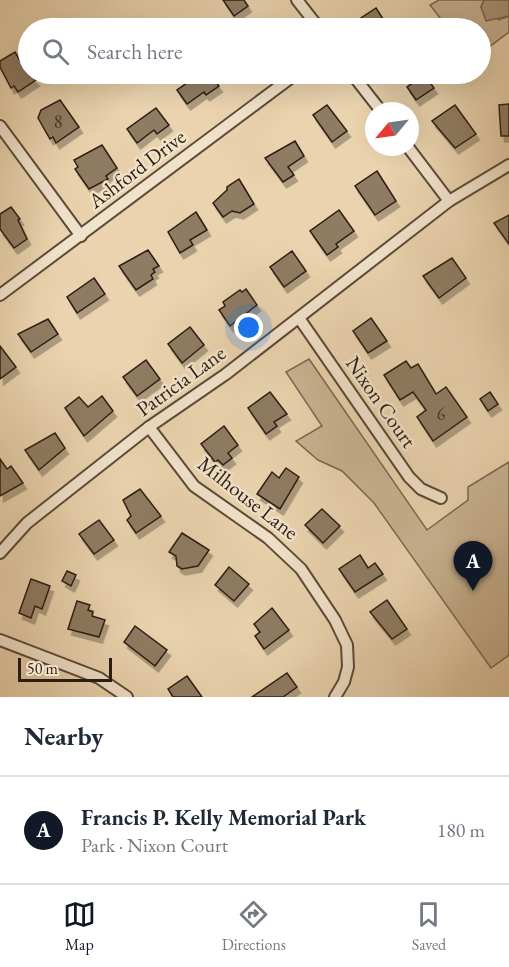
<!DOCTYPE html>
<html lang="en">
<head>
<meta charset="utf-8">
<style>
	body { margin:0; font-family:"EB Garamond",serif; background:#f6f6f7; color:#1f2937 }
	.compass { position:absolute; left:365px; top:102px; width:54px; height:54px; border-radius:50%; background:#fff; box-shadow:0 6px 24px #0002; rotate:241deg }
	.scale { position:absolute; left:18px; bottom:15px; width:94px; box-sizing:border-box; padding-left:6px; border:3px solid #2d1d12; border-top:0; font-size:16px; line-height:21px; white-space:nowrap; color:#2d1d12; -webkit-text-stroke:4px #f1e2ca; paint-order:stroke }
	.you { position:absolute; left:249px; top:328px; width:21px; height:21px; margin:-15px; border:4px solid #fff; border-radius:50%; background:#1a73e8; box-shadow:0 0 0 9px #1a73e833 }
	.badge { display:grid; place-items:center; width:39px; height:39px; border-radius:50%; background:#111827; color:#fff; font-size:20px; font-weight:700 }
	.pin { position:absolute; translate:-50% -50px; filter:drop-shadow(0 2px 3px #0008) }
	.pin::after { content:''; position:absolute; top:32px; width:21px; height:18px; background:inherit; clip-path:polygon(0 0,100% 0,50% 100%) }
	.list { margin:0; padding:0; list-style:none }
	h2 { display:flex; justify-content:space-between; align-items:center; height:78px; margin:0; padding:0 24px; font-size:26px }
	h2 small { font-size:20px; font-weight:400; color:#747a83 }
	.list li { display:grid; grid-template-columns:39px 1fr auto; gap:18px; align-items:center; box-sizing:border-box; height:108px; padding:0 24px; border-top:2px solid #e0e1e3 }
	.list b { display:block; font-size:22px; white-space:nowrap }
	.list p { margin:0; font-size:20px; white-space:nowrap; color:#747a83 }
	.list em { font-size:20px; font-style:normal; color:#747a83 }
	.icon { flex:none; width:33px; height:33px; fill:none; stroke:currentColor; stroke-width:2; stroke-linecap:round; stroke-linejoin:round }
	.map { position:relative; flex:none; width:509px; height:697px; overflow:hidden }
	.search { position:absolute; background:#fff; box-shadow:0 6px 24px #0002; left:18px; right:18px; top:18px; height:66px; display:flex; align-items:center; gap:15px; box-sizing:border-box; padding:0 21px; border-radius:33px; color:#747a83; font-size:22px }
	.sheet { height:186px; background:#fff }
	nav { display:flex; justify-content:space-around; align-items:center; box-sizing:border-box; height:84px; border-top:2px solid #e0e1e3; background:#fff; font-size:16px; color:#747a83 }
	nav a { display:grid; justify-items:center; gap:3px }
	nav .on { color:#111827 }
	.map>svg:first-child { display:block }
	.green { fill:#cab493; stroke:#7c6852; stroke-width:1.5 }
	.water { fill:#aa9579; stroke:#786550; stroke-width:1.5 }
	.building { fill:#8f7c63; stroke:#2d1d12; stroke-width:1.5; filter:url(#shadow) }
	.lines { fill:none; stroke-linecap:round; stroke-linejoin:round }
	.street-casing { stroke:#5c4a39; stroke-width:14 }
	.street { stroke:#f1e2ca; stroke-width:10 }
	.labels { text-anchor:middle; stroke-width:5; stroke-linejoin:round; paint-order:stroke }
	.number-label { font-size:18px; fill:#463526 }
	.street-label { font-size:21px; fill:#2d1d12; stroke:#f1e2ca }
</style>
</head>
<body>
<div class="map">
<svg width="509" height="697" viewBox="0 0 509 697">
	<defs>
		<filter id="shadow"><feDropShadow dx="3.5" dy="6" stdDeviation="0" flood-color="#0004"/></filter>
	</defs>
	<rect width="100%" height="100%" fill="#ead3ae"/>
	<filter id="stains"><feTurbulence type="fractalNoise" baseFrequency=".00333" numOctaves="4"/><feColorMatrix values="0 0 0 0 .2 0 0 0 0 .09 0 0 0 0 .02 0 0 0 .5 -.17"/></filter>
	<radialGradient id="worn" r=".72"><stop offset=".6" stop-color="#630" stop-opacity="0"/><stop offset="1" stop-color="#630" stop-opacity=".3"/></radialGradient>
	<!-- green -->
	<g class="green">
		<polygon points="439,0 484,0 481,7 499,20 509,16 509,32 481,53 480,28 448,28 430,5"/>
		<polygon points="309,359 427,530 468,500 468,487 509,462 509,655 491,668 374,503 342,471 318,460 296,441 322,426 286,372"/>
	</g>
	<!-- water -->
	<polygon class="water" points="484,0 509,0 509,16 486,21 481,7"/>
	<!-- building -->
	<g class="building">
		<polygon points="223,0 244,0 248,6 234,16"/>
		<polygon points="376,8 383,19 390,28 369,28 361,18"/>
		<polygon points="15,52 28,74 36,80 18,92 14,86 11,88 0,67 0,61"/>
		<polygon points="200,74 209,74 219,86 206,95 204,92 187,104 177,90"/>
		<polygon points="403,74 424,74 434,88 416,100 407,87 411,84"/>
		<polygon points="60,100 79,127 56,143 53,137 50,139 38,118 41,110"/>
		<polygon points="509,104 509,136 501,136 499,105"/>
		<polygon points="327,105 347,131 332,142 313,115"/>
		<polygon points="455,105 476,134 455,148 432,121"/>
		<polygon points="156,108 169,125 157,134 154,130 137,143 127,129"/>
		<polygon points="295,141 304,156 288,167 294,175 283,182 265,158"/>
		<polygon points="102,145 117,168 106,176 108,179 89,189 75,169 78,167 74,160"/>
		<polygon points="377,171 396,201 375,215 355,186"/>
		<polygon points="239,179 254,204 240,213 232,211 223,217 213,203 227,190 227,187"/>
		<polygon points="11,207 20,219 18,220 27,239 14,248 0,229 0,214"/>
		<polygon points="339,210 354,231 336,244 338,247 327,255 310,231"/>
		<polygon points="196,212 207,230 190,240 193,245 180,253 168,232"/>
		<polygon points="509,215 509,244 494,223"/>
		<polygon points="148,250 159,266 153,269 155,272 151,275 153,279 136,290 119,266"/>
		<polygon points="292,251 306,271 284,287 270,267"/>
		<polygon points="452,258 466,278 439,298 423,276"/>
		<polygon points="94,278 105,294 77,313 67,297"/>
		<polygon points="246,289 257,305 230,326 219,310 225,306 223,302 240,290 242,292"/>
		<polygon points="371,318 387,341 368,353 353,331"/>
		<polygon points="48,319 58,334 31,352 18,334"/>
		<polygon points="190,327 204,345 182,363 168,344"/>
		<polygon points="0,346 16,367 0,379"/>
		<polygon points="146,360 160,379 137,396 123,377"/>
		<polygon points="406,361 411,368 418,364 436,394 446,387 467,417 433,441 417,417 426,410 413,392 400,400 384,375"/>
		<polygon points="270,392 287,414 274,422 277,426 266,434 248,408"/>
		<polygon points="490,392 498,404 488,411 480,399"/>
		<polygon points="102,396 113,411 84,436 65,408 79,397 88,407"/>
		<polygon points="224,426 238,445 228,453 232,458 223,465 218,460 215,462 201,444"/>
		<polygon points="55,433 65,448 39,470 25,450"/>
		<polygon points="0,459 7,469 11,466 23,483 0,496"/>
		<polygon points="286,468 299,477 280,509 257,494 272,472 279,478"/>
		<polygon points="140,489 161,516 136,533 127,520 131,516 123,500"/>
		<polygon points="322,509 340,526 323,543 305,525"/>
		<polygon points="99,520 114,540 94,554 79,534"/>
		<polygon points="182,533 209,550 198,566 182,569 177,566 176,556 169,552"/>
		<polygon points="360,555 368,568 375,563 383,574 355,592 339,569"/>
		<polygon points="229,567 249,584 234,601 215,585"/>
		<polygon points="67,571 76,575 71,586 62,581"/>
		<polygon points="31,579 50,586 42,609 35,606 31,618 19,613"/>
		<polygon points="387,600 407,629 392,639 370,612"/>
		<polygon points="77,601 90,605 88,610 93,612 92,616 105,620 99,637 68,629"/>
		<polygon points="272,608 289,630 264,649 255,636 260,632 254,624"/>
		<polygon points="135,626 167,650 155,666 124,642"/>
		<polygon points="287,673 297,687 283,697 252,697"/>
		<polygon points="187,676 202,697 173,697 168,689"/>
	</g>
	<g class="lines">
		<defs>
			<g id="street">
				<polyline points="297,0 319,28"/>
				<polyline points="352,74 381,111"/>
				<polyline points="0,126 81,236"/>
				<polyline points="408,147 449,201"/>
				<polyline points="0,295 296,74"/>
				<polyline points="299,318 409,477 421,489 441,498"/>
				<polyline points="149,427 194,486 268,538 301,569 335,620 347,645 348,667 344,682 335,697"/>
				<polyline points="0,553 27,523 149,427 226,374 449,201 509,165"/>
				<polyline points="0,640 99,678 127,697"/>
			</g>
		</defs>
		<!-- street casing -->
		<use href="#street" class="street-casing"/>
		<!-- street -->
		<use href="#street" class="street"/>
	</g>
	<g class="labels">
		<!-- number labels -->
		<g class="number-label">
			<text x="58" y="128">8</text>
			<text x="441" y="420">6</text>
		</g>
		<!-- street labels -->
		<g class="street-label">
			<text transform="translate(137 169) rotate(-37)" y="7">Ashford Drive</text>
			<text transform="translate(181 381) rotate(-36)" y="7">Patricia Lane</text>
			<text transform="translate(381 402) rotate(55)" y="7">Nixon Court</text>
			<text transform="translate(248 498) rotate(38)" y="7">Milhouse Lane</text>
		</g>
	</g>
	<rect width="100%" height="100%" filter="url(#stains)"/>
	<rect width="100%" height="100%" fill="url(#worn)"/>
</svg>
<svg class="compass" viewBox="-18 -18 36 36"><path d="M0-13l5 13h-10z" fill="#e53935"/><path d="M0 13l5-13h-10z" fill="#747a83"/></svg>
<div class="scale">50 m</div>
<div class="you"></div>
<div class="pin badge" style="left:473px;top:591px">A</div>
<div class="search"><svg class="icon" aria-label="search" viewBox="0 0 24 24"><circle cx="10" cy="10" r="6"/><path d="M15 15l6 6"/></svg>Search here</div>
</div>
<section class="sheet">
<h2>Nearby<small></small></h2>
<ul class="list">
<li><span class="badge">A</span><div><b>Francis P. Kelly Memorial Park</b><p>Park · Nixon Court</p></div><em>180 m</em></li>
</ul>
</section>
<nav>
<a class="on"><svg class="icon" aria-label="map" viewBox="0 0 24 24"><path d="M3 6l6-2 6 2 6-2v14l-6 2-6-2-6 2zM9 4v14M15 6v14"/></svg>Map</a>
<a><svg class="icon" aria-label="directions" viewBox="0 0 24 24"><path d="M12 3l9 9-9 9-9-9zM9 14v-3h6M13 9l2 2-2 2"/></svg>Directions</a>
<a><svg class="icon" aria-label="saved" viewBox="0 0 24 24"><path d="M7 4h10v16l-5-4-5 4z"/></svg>Saved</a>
</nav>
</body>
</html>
